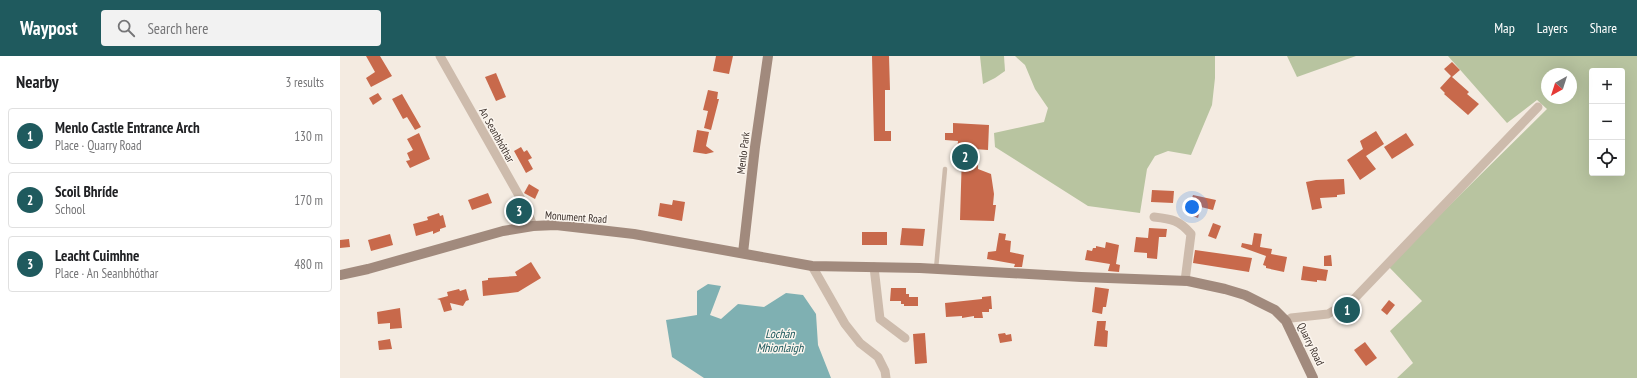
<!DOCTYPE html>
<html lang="en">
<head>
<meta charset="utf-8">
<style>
	body { margin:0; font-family:"PT Sans Narrow",sans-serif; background:#f2f2f2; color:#202124 }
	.controls { position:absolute; right:12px; top:12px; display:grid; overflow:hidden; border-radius:4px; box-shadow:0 4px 16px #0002 }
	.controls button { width:36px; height:36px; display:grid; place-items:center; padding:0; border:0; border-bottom:1px solid #e0e0e0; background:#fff; color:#202124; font:20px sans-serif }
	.compass { position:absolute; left:1201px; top:12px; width:36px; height:36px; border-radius:50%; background:#fff; box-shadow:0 4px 16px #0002; rotate:219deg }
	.you { position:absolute; left:852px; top:151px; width:14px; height:14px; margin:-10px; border:3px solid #fff; border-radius:50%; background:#1a73e8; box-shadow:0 0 0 6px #1a73e833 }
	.badge { display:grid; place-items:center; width:26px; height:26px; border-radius:50%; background:#1f5a5e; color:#fff; font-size:13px; font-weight:700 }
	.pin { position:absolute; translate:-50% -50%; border:2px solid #fff; box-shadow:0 1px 4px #0006 }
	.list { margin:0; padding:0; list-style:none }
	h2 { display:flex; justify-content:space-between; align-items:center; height:52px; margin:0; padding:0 16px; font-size:17px }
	h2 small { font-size:13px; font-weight:400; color:#757577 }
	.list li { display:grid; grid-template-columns:26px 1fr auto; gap:12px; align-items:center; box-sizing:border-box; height:56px; margin:0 8px 8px; padding:0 8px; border:1px solid #e0e0e0; border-radius:4px }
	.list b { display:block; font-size:15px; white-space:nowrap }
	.list p { margin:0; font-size:13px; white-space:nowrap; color:#757577 }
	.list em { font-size:13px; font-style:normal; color:#757577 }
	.icon { flex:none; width:22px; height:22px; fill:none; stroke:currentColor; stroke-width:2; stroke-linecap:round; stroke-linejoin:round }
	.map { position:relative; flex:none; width:1297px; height:322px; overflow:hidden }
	header { display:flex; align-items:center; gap:24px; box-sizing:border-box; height:56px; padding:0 20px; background:#1f5a5e; color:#fff }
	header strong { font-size:19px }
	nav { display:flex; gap:22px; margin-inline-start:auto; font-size:14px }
	.search { width:280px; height:36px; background:#f2f2f2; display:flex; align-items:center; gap:10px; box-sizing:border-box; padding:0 14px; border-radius:4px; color:#757577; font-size:15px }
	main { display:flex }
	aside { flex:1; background:#fff }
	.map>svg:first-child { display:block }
	.green { fill:#b8c4a0; fill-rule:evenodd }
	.water { fill:#7fb0b2 }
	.building { fill:#c8694b }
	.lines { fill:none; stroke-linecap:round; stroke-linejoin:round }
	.lane { stroke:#cdbbac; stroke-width:4.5 }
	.street { stroke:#cdbbac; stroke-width:9 }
	.secondary { stroke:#a18a7d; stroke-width:10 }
	.labels { text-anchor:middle; stroke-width:3; stroke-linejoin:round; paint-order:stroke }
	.street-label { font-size:11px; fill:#3b302b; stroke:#fbf5ee }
	.water-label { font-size:12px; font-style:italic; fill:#1f5a5e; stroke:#fbf5ee }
</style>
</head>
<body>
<header>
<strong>Waypost</strong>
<div class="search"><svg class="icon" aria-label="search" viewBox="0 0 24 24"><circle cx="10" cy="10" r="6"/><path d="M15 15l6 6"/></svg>Search here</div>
<nav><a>Map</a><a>Layers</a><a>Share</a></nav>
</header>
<main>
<aside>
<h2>Nearby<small>3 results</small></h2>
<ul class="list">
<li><span class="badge">1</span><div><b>Menlo Castle Entrance Arch</b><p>Place · Quarry Road</p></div><em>130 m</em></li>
<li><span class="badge">2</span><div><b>Scoil Bhríde</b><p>School</p></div><em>170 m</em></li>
<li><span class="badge">3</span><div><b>Leacht Cuimhne</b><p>Place · An Seanbhóthar</p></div><em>480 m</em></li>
</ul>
</aside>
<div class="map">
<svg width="1297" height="322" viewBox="0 0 1297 322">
	<rect width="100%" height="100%" fill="#f4ebe1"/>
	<!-- green -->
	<g class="green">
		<polygon points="640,0 664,0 665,15 655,22 643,28"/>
		<polygon points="675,0 875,0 875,22 872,49 851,99 828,95 815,100 807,113 800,157 748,150 655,91 654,77 704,66 708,52 695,33 685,9"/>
		<polygon points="947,0 1016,0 957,21"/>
		<path d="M 1108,0 L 1297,0 L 1297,322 L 1057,322 L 1073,307 L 1050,275 L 1082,245 L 1048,210 L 1207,53 L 1197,44 L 1167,67 ZM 1252,15 L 1282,15 L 1282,117 L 1252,117 ZM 1207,18 L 1231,18 L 1231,42 L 1207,42 Z"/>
	</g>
	<!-- water -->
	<polygon class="water" points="368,228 381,230 370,259 381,263 398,248 424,251 446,237 463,239 476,258 478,289 491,322 364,322 332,301 326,264 357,259 357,235"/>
	<!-- building -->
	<g class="building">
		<polygon points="26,0 40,0 52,20 31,31 26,22 35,16"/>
		<polygon points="376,0 393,0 389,18 373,15"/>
		<polygon points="532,0 549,0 550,34 545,34 545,75 551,75 551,85 534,85"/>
		<polygon points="1112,6 1120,14 1112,21 1129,36 1127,38 1139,48 1128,59 1104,38 1105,37 1100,32 1111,20 1104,13"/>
		<polygon points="156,17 166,41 156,45 145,21"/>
		<polygon points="368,34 378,36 377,43 379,43 371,74 364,72 368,55 363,54"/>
		<polygon points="38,37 42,43 33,49 29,42"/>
		<polygon points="62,38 81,71 75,74 67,61 63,63 52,43"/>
		<polygon points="613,67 649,69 648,94 634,93 633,108 638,108 638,113 651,118 654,138 653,149 656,149 654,165 620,164 622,97 617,96 618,85 605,84 605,77 613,77"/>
		<polygon points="357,74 369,76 366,90 374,96 366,98 353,96"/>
		<polygon points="1036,75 1044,88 1026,100 1036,113 1020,124 1007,104 1023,93 1020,85"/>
		<polygon points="79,77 90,103 70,112 66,105 70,104 67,97 73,94 67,83"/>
		<polygon points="1066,77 1074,89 1052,103 1044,91"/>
		<polygon points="181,91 184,96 187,94 192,102 188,104 193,113 186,117 174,95"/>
		<polygon points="1004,123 1005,138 997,139 997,141 980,142 982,152 972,154 966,126 976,124"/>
		<polygon points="189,128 199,134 195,143 184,137"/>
		<polygon points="812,134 834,135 833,147 811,146"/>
		<polygon points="148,137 152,147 132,154 128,144"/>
		<polygon points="853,139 876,144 873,154 861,151 858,162 847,158"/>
		<polygon points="333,144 345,146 342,165 318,160 320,147 332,149"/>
		<polygon points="99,157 100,160 103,159 106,171 100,173 100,175 93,178 93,175 76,180 73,168 88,164 87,161"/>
		<polygon points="873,167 881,170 876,183 868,180"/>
		<polygon points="562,172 585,173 583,190 560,189"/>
		<polygon points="809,172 827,173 826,181 819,181 817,203 807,202 807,197 794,196 796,181 808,182"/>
		<rect x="522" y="176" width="25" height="13"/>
		<polygon points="659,177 666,178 665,184 671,185 670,196 684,199 682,211 674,211 675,208 647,203 648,196 656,195"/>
		<polygon points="914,177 922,178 920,191 932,193 931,198 947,201 944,216 926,212 926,210 923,209 926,200 901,191 902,187 912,189"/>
		<polygon points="50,178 53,189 31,195 28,184"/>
		<polygon points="9,183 10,191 0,192 0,184"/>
		<polygon points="766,186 779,189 776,208 780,209 779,216 768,215 770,208 745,204 747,194 752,195 753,192 756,192 756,190 765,192"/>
		<polygon points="855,194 912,202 909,216 853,207"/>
		<polygon points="991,199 992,210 984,210 984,200"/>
		<polygon points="191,206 201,222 178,236 143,240 142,225 148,224 148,222 177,220 175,216"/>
		<polygon points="963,210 988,214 986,225 977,224 977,226 961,224"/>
		<polygon points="755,231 769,233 766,251 763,251 762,258 752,256"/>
		<polygon points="551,232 566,232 566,238 569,238 569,241 578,241 578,250 564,250 564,248 561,248 561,245 550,245"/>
		<polygon points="119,233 120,235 126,233 129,244 126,245 123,250 110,247 112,254 104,256 100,244 97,243 108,240 107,236"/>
		<polygon points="651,240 652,253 649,253 649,256 642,256 643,262 634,262 634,260 622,262 622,260 606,261 605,247 642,243 642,241"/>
		<polygon points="1049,244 1055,249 1047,259 1041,254"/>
		<polygon points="60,252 62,272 50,273 50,267 38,268 37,256"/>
		<polygon points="757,265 766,265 765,274 768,275 767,291 754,290"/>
		<polygon points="585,277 587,307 575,308 573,278"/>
		<polygon points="665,277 666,279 671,278 672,285 660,287 658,278"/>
		<polygon points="50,283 52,293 39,294 38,285"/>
		<polygon points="1025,286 1037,302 1026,310 1014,294"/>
	</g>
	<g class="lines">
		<!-- lane -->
		<polyline class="lane" points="596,213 605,113"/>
		<!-- street -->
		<g class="street">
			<polyline points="100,0 186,152 193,170"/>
			<path d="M 814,161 C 832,163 839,164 851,178 L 845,225"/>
			<polyline points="472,210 505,268 520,287 538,301 545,315 546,322"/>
			<polyline points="534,211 540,263 565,282"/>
			<polyline points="946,265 951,262 988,258 1015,242 1198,51"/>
		</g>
		<!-- secondary -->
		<g class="secondary">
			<polyline points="403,197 415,91 428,0"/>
			<polyline points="0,219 28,213 163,175 193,170 216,169 294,178 472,210 580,212 741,221 848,225 885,233 905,239 935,254 946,265 973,322"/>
		</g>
	</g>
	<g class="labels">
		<!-- street labels -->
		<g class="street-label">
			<text transform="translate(157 79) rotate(61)" y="4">An Seanbhóthar</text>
			<text transform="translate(403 97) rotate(-83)" y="4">Menlo Park</text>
			<text transform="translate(236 161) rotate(4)" y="4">Monument Road</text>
			<text transform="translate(971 288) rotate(64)" y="4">Quarry Road</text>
		</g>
		<!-- water labels -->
		<g class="water-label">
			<text x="440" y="282">Lochán<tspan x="440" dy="14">Mhionlaigh</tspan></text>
		</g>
	</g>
</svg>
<div class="controls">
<button>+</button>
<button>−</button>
<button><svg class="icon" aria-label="locate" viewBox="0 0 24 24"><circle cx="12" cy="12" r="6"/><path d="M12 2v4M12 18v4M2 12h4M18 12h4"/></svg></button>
</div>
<svg class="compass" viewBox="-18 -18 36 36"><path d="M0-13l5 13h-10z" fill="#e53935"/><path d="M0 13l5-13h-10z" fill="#757577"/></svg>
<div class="you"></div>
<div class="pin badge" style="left:1007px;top:254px">1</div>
<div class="pin badge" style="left:625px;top:101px">2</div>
<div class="pin badge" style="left:179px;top:155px">3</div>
</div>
</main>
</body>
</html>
